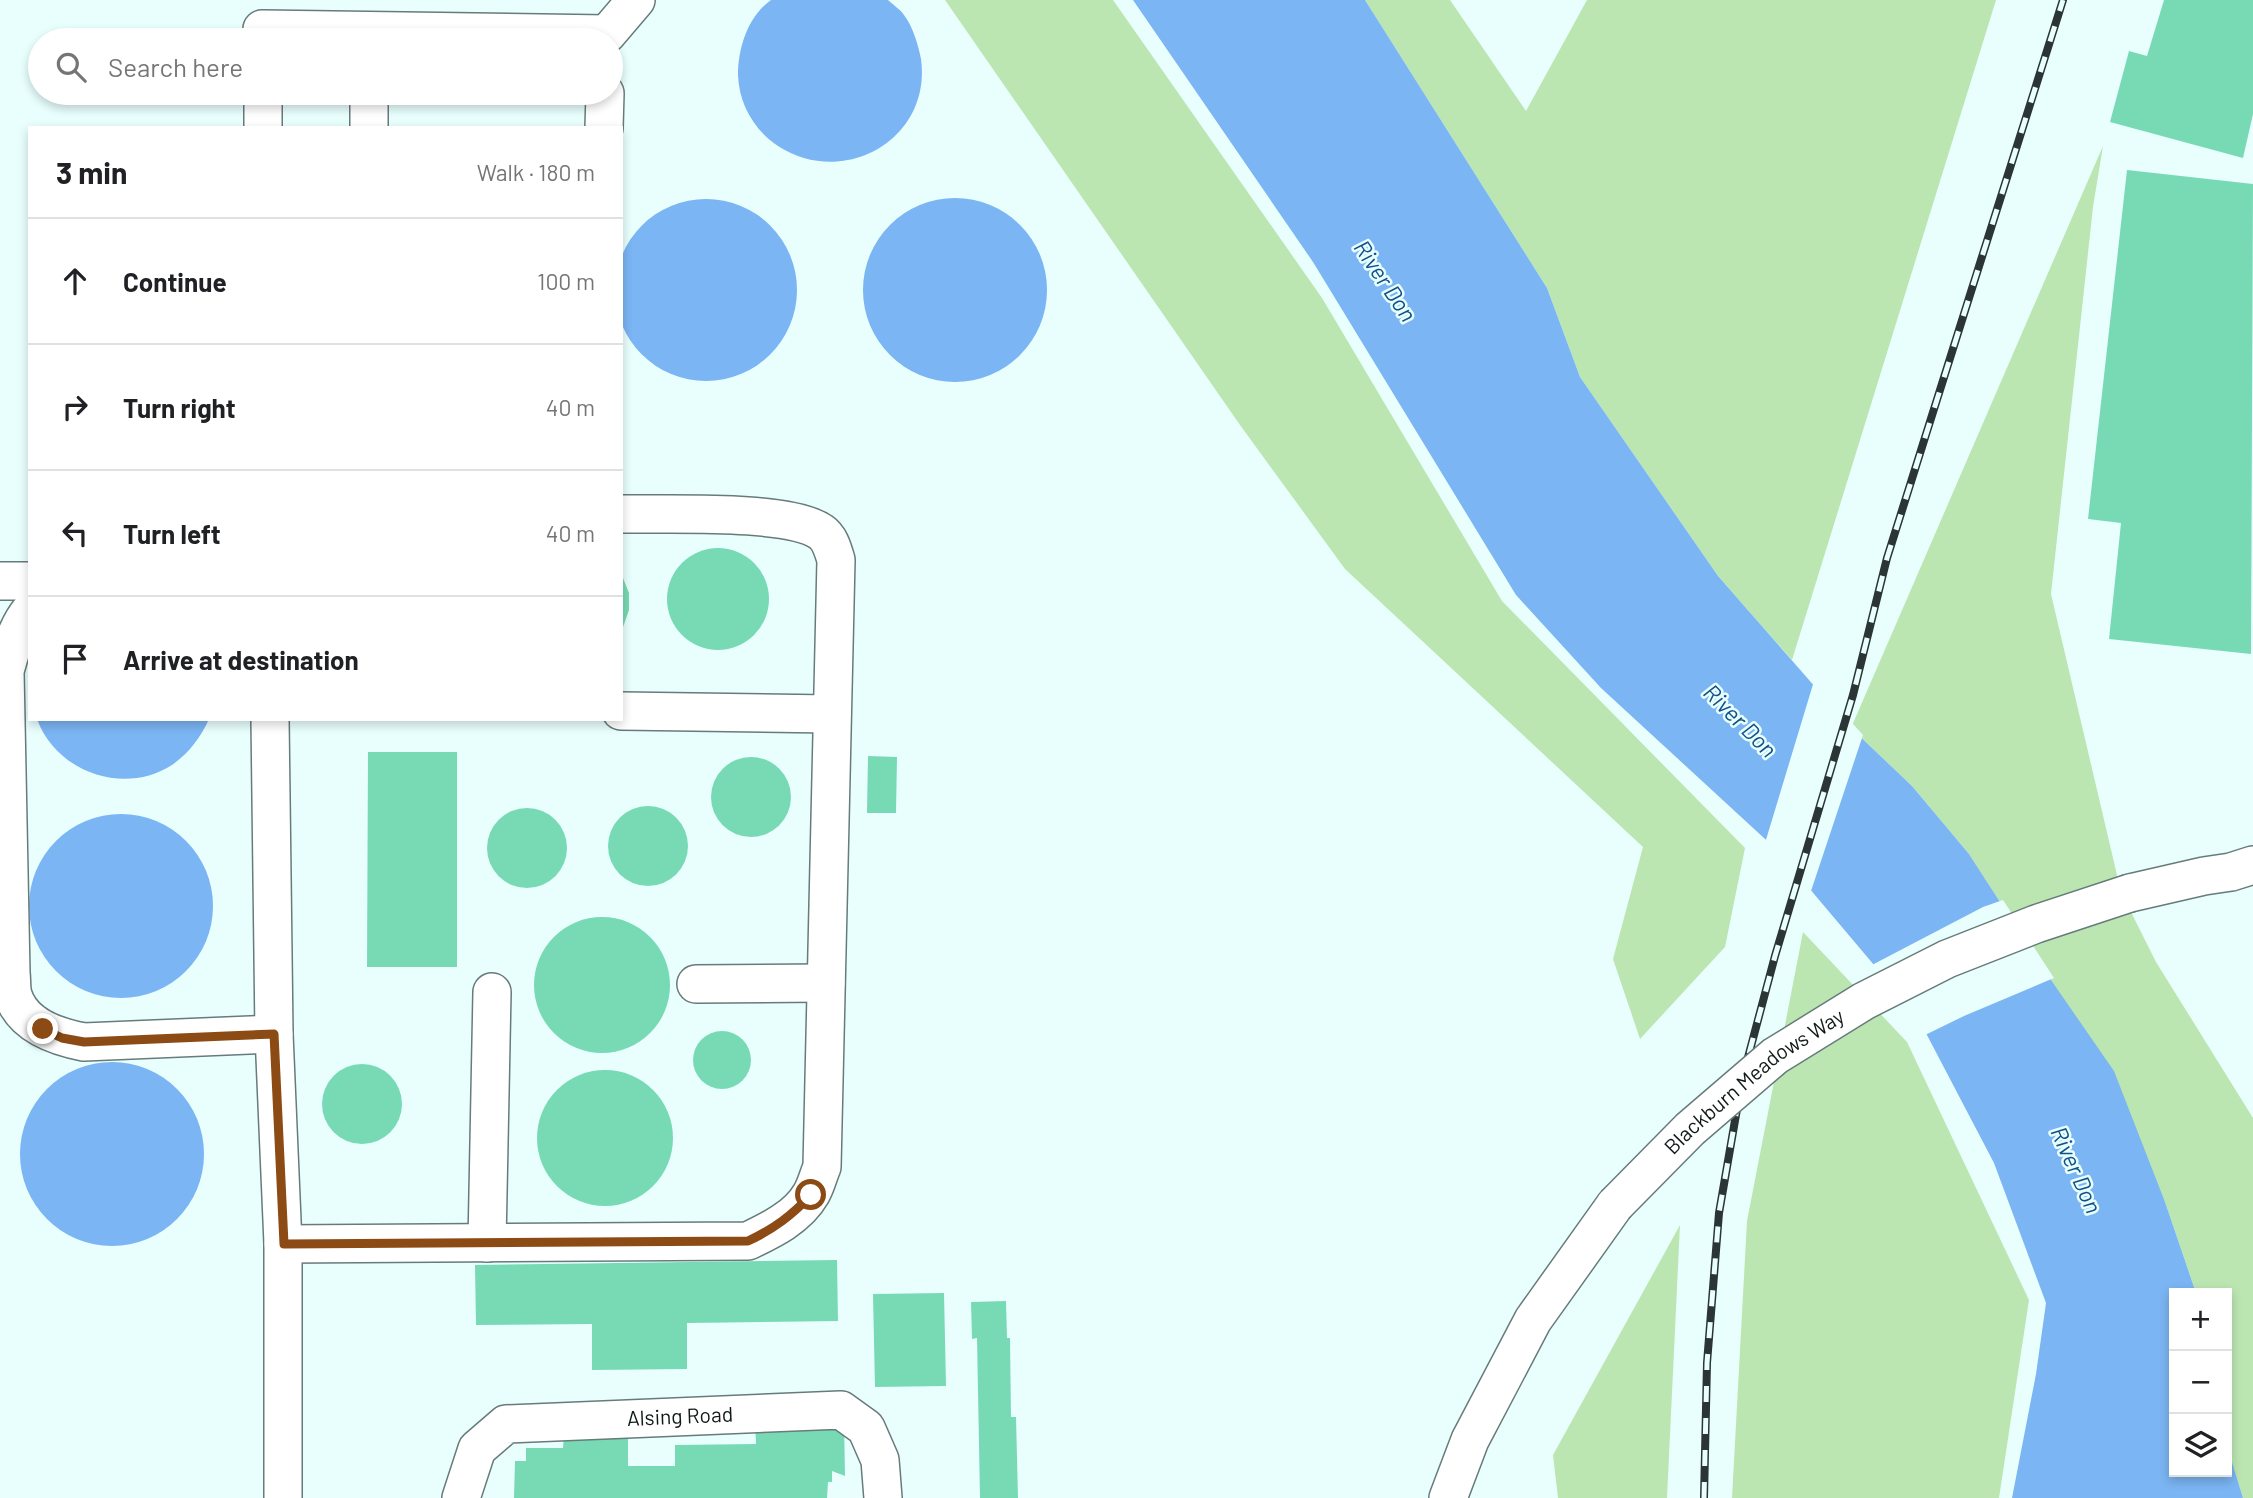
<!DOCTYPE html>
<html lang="en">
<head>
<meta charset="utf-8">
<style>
	body { margin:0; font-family:Barlow,sans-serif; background:#f2f2f2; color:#202124 }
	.controls { position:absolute; right:21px; bottom:21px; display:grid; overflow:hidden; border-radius:0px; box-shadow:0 4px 10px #0003 }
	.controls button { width:63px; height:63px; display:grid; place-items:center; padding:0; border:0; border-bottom:2px solid #e0e0e0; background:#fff; color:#202124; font:35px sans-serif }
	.stop { position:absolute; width:21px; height:21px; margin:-16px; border:5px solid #8c4b15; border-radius:50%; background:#fff }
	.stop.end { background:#8c4b15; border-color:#fff; box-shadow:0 2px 7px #0008 }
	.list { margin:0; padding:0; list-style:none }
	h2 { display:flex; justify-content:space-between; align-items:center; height:91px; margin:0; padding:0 28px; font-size:30px }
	h2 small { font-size:23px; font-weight:400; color:#757577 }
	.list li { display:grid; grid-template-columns:46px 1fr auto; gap:21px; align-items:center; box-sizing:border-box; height:126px; padding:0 28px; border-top:2px solid #e0e0e0 }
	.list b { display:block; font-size:26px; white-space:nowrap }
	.list em { font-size:23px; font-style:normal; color:#757577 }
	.icon { flex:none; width:38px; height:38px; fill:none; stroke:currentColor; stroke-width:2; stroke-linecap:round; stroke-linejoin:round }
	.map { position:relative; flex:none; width:2253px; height:1498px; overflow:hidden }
	.search { position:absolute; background:#fff; box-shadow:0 4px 10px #0003; left:28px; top:28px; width:595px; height:77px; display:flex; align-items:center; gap:18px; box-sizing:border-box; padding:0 24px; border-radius:38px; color:#757577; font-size:26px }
	.panel { position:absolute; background:#fff; box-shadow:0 4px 10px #0003; left:28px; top:126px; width:595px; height:595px; border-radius:0px }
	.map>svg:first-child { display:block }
	.green { fill:#bce6b1 }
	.water { fill:#7bb5f3 }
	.pier { fill:#e8fffe }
	.building { fill:#78dab5 }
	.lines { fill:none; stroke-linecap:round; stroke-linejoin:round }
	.minor-casing { stroke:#677b7b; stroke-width:40 }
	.minor { stroke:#fff; stroke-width:37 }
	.rail-casing { stroke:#2b3535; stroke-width:8 }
	.rail { stroke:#e8fffe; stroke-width:5; stroke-dasharray:16; stroke-linecap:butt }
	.minor-bridge-casing { stroke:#677b7b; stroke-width:40; stroke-linecap:butt }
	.minor-bridge { stroke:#fff; stroke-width:37 }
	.route { stroke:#8c4b15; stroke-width:9 }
	.labels { text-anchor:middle; stroke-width:5; stroke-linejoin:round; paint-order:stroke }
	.street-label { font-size:21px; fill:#111919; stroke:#e8fffe }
	.water-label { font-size:23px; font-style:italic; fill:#125188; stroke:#e8fffe }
</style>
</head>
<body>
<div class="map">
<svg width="2253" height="1498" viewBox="0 0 2253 1498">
	<rect width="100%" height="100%" fill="#e8fffe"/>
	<!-- green -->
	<g class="green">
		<polygon points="945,0 1113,0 1322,298 1502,601 1745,848 1725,947 1640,1039 1613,959 1643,847 1345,569 1240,425"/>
		<polygon points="1365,0 1450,0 1526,111 1587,0 1996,0 1792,660 1718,576 1580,377 1547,288"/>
		<polygon points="2103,146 2093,207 2051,594 2121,892 2156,962 2253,1118 2253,1498 2243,1498 2227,1448 2227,1293 2196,1293 2165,1202 2042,967 1969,854 1912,786 1851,728"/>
		<polygon points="1803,932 1907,1042 2029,1300 1999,1498 1732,1498 1747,1221"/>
		<polygon points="1680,1225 1667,1498 1558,1498 1553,1455"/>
	</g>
	<!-- water -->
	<g class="water">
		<path d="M 771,0 L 888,0 C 893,5 900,9 904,15 C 913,27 918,44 921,59 C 932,139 844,189 778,146 C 754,130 739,104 738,75 C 738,48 748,16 771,0 Z"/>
		<polygon points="1133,0 1365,0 1547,288 1580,377 1718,576 1851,728 1912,786 1969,854 2042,967 2114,1071 2165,1202 2196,1293 2174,1293 2174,1472 2227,1472 2227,1446 2243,1498 2012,1498 2036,1374 2046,1303 1994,1163 1917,1016 1777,850 1601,688 1516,595 1313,262"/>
		<circle cx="955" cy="290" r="92"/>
		<circle cx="706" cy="290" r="91"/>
		<path d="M 37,719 L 209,719 C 201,737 189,753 172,765 C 124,796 56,772 37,719 Z"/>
		<circle cx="121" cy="906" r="92"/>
		<circle cx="112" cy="1154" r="92"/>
	</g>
	<!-- pier -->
	<g class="pier">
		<polygon points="1814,681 1863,735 1810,894 1765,843"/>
		<polygon points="2003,900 2054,978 1964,1016 1923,1036 1914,1018 1870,966 1983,907"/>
	</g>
	<!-- building -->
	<g class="building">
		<polygon points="2164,0 2253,0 2253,114 2243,158 2110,122 2129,51 2147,56"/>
		<polygon points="2127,170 2253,184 2251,654 2109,639 2121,523 2088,519"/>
		<circle cx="718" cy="599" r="51"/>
		<polygon points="621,573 629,593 629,610 622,630"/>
		<polygon points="368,752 457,752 457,967 367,967"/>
		<polygon points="868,756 897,757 896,813 867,813"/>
		<circle cx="751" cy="797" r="40"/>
		<circle cx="648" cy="846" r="40"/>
		<circle cx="527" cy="848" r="40"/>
		<circle cx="602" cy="985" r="68"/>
		<circle cx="722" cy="1060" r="29"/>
		<circle cx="362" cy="1104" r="40"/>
		<circle cx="605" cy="1138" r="68"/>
		<polygon points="837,1260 838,1321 687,1323 687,1369 592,1370 592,1324 476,1325 475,1265"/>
		<polygon points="944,1293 946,1386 875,1387 873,1294"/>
		<polygon points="1006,1301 1007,1338 1010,1338 1011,1417 1016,1417 1018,1498 980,1498 977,1338 972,1339 971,1302"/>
		<polygon points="844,1420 845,1476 832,1471 832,1482 828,1482 827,1498 514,1498 515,1461 526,1461 526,1448 563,1448 564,1435 628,1435 628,1466 675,1466 675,1445 756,1444 755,1421"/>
	</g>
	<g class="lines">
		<defs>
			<g id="minor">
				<polyline points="262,29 607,34 636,0"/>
				<polyline points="263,93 263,128"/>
				<polyline points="369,128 369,93"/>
				<polyline points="604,128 605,93"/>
				<polyline points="0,581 30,581"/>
				<path d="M 30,611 C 16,628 11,650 5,671 L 11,973 C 12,980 11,988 13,995 C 22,1025 57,1037 84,1042 L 274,1034"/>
				<polyline points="621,711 832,714"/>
				<polyline points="270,719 274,1034 283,1244 283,1498"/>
				<polyline points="2130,893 2204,876 2231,872 2253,865"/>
				<polyline points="696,984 826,983"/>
				<polyline points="487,1243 492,992"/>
				<path d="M 283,1244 L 748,1241 C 771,1230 798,1217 811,1194 C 816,1186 818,1176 822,1167 L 836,560 C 833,550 830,538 821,532 C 789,509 664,515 621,514"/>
				<path id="s1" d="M 461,1498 L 477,1449 L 506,1424 L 841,1410 L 866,1428 L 880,1460 L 883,1498"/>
				<polyline points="1448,1498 1470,1440 1533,1320 1615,1205"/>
			</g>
		</defs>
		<!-- minor casing -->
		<use href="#minor" class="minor-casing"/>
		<!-- minor -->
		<use href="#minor" class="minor"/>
		<defs>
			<polyline id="rail" points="1704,1498 1707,1363 1719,1213 1742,1080 1775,956 1853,695 1887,558 2063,0"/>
		</defs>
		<!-- rail casing -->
		<use href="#rail" class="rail-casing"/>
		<!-- rail -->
		<use href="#rail" class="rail"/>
		<defs>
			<g id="minor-bridge">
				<path id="s2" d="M 1615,1205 L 1690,1129 L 1775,1056 L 1864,1001 L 1947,959 L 2036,924 L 2130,893"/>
			</g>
		</defs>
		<!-- minor-bridge casing -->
		<use href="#minor-bridge" class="minor-bridge-casing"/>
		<!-- minor-bridge -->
		<use href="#minor-bridge" class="minor-bridge"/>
	</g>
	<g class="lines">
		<!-- route -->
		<path class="route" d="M 43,1029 L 62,1038 L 84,1042 L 274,1034 L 284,1244 L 748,1241 C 774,1229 792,1215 811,1195"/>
	</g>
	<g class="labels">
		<!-- street labels -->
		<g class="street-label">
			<text dy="7" stroke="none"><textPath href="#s2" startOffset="187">Blackburn Meadows Way</textPath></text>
			<text dy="7" stroke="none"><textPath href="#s1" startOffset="264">Alsing Road</textPath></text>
		</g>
		<!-- water labels -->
		<g class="water-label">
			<text transform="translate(1385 281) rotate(56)" y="8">River Don</text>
			<text transform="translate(1740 721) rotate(45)" y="8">River Don</text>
			<text transform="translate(2076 1170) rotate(66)" y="8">River Don</text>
		</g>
	</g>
</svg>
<div class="controls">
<button>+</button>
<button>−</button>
<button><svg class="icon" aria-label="layers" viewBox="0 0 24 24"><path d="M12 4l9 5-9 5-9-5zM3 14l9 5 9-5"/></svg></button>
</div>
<div class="stop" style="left:811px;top:1195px"></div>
<div class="stop end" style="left:43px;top:1029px"></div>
<div class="search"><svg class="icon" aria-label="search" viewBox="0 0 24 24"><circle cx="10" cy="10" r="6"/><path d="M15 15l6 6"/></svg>Search here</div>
<section class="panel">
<h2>3 min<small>Walk · 180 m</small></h2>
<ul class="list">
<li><svg class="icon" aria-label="ahead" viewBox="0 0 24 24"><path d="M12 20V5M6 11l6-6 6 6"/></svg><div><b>Continue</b></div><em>100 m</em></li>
<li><svg class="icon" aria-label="right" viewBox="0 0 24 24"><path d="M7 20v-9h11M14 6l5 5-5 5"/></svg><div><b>Turn right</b></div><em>40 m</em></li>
<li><svg class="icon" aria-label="left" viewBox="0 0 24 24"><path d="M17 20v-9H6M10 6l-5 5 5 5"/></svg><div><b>Turn left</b></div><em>40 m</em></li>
<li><svg class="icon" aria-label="arrive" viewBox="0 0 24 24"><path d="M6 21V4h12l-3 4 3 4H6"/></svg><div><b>Arrive at destination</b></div></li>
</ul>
</section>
</div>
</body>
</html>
